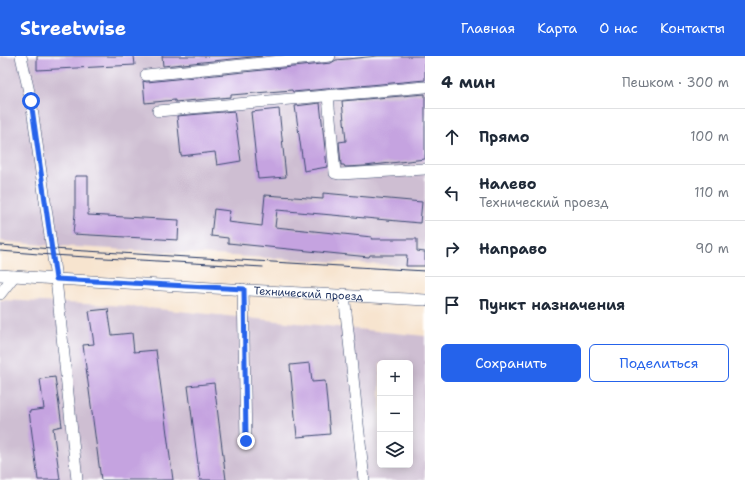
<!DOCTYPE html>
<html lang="ru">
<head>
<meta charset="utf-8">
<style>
	body { margin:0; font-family:"Shantell Sans",sans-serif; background:#f2f2f3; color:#1f2937 }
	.controls { position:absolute; right:12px; bottom:12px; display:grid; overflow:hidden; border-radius:6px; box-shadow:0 2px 10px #0003 }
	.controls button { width:36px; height:36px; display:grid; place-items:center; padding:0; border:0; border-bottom:1px solid #e0e1e3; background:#fff; color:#1f2937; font:20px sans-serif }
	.stop { position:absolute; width:12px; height:12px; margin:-9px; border:3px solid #2563eb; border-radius:50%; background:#fff }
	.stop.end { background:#2563eb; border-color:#fff; box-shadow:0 1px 4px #0008 }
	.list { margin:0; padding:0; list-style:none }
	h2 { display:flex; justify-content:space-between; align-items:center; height:52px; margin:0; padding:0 16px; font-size:17px }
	h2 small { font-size:13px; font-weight:400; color:#747a83 }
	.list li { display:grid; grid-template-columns:26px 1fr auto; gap:12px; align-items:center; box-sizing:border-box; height:56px; padding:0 16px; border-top:1px solid #e0e1e3 }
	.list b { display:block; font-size:15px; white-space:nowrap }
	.list p { margin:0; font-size:13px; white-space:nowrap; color:#747a83 }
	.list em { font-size:13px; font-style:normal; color:#747a83 }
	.actions { display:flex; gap:8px; padding:12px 16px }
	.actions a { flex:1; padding:9px 0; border:1px solid #2563eb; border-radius:6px; text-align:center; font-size:14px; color:#2563eb }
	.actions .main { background:#2563eb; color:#fff }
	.icon { flex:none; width:22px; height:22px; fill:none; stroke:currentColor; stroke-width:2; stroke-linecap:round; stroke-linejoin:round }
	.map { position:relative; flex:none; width:425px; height:424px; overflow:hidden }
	header { display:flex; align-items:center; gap:24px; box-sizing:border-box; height:56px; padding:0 20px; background:#2563eb; color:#fff }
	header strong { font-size:19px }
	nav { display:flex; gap:22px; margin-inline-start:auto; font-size:14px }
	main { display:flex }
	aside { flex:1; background:#fff }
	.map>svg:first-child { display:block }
	.industrial { fill:#cebed2; fill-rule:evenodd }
	.building { fill:#c5a3e0 }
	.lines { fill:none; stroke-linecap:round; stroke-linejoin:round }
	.minor-casing { stroke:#3c4a6f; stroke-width:12 }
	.minor { stroke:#fff; stroke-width:11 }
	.tram { stroke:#1b2f5e; stroke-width:1 }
	.route { stroke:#2563eb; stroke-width:5 }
	.labels { text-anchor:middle; stroke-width:3.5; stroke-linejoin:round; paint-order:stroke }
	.street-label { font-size:11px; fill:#1b2f5e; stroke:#fff }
</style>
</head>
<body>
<header>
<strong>Streetwise</strong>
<nav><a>Главная</a><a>Карта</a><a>О нас</a><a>Контакты</a></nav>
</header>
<main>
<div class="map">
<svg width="425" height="424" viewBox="0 0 425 424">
	<rect width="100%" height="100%" fill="#fff"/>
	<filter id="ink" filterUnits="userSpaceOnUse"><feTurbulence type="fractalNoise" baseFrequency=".025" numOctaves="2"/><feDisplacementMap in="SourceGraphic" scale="8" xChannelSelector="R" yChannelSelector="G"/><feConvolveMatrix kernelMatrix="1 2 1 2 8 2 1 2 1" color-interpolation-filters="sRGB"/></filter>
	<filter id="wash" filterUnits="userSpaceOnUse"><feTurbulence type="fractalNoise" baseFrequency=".012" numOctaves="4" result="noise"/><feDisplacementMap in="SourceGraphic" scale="16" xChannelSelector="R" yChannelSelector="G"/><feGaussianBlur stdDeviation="0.9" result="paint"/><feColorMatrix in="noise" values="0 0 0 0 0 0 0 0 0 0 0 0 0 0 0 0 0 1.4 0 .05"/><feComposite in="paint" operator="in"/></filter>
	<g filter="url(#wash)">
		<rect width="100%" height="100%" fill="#f7e4cf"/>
		<!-- industrial -->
		<g class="industrial">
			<polygon points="0,0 425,0 425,211 43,189 0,185"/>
			<path d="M 0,244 L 128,250 L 425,280 L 425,424 L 0,424 ZM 380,307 L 410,307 L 410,409 L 380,409 Z"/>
		</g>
		<g id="blocks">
			<!-- building -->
			<g class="building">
				<polygon points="37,0 134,0 135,9 37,14"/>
				<polygon points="162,0 262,0 163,10"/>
				<polygon points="378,0 425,0 425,24 293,36 292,34 231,39 231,41 175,46 175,44 145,47 143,25 147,26 331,7 336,4"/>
				<polygon points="425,38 425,103 365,110 345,111 344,109 341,109 339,86 346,85 342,45"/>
				<polygon points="320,47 327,111 304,115 295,50"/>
				<polygon points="279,53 286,121 258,123 251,56"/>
				<polygon points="234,55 241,105 217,109 215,96 181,100 177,60"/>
				<polygon points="75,120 88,120 88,159 179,164 178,184 73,178 75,158"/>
				<polygon points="323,137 422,146 420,167 277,154 275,171 372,181 371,183 417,183 417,195 425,196 425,210 406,210 407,199 370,199 369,201 228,187 228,182 211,180 214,153 230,155 228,166 262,170 265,139 323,143"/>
				<polygon points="108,253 112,279 132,277 134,296 156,294 173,424 101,424 83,289 94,288 89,255"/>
				<polygon points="310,307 312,326 325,325 330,378 297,381 290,309"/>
				<polygon points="55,321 62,370 53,372 60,424 38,424 29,355 44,353 40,323"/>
				<polygon points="214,327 226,424 200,424 188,330"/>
			</g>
		</g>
	</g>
	<g filter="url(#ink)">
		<use href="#blocks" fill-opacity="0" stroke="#3c4a6f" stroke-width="1"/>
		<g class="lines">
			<defs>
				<g id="minor">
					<polyline points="21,0 31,45 56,223 77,424"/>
					<polyline points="146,19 330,0"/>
					<polyline points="328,40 335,117 340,118 425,113"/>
					<polyline points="158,55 425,31"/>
					<path id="s1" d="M 0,219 L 56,223 L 425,244"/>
					<polyline points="243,233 246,385"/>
					<polyline points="0,238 14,220"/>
					<polyline points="344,238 364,424"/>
				</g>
			</defs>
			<!-- minor casing -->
			<use href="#minor" class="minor-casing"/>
			<!-- minor -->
			<use href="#minor" class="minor"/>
			<!-- tram -->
			<g class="tram">
				<polyline points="0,189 52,193 425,215"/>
				<polyline points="0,195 52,199 263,211"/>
			</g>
		</g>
	</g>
	<g class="lines" filter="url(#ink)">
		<!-- route -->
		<polyline class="route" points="31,45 56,223 244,233 246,385"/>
	</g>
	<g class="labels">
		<!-- street labels -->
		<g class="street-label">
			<text dy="4" stroke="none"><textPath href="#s1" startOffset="309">Технический проезд</textPath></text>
		</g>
	</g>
</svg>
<div class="controls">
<button>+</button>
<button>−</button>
<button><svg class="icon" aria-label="layers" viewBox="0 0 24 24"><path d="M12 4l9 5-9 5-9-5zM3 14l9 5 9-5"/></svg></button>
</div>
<div class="stop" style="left:31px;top:45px"></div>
<div class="stop end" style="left:246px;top:385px"></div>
</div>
<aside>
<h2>4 мин<small>Пешком · 300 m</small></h2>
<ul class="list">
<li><svg class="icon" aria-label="ahead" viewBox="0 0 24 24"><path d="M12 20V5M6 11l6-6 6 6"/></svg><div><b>Прямо</b></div><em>100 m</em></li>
<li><svg class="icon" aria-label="left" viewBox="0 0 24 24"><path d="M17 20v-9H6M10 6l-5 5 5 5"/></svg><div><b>Налево</b><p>Технический проезд</p></div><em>110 m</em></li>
<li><svg class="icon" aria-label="right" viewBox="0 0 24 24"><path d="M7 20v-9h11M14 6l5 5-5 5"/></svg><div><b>Направо</b></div><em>90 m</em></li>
<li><svg class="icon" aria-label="arrive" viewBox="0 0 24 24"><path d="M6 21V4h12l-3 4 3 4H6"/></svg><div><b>Пункт назначения</b></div></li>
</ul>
<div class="actions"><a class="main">Сохранить</a><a>Поделиться</a></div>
</aside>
</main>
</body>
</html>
